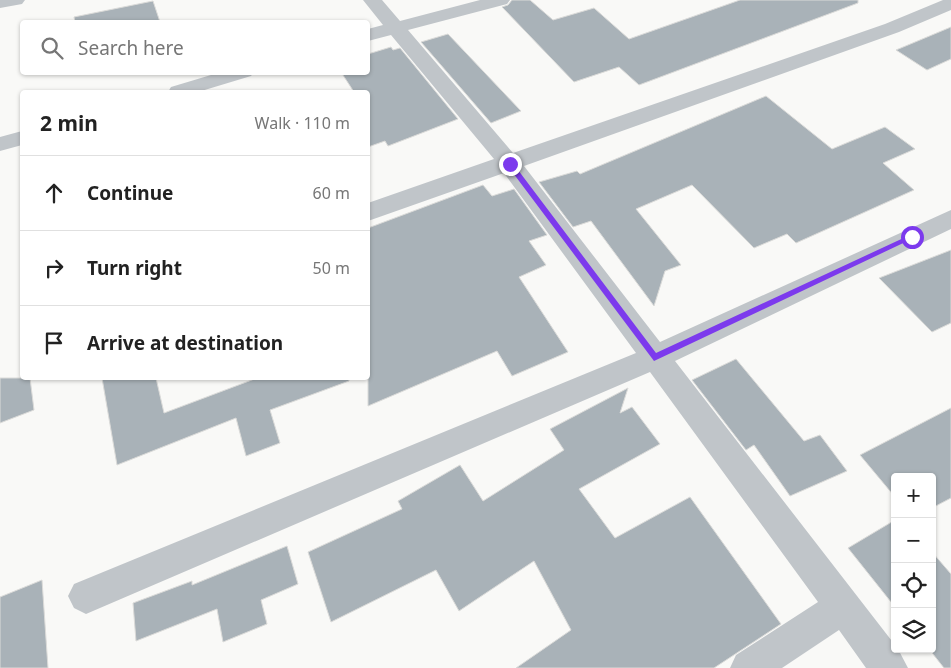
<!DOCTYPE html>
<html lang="en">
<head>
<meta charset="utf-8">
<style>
	body { margin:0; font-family:"Noto Sans",sans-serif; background:#f6f6f6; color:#222 }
	.controls { position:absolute; right:15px; bottom:15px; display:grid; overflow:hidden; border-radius:5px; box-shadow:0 1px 4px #0004 }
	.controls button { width:45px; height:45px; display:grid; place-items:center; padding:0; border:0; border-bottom:1px solid #e0e0e0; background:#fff; color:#222; font:25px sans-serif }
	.stop { position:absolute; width:15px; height:15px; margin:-11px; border:4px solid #7c3aed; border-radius:50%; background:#fff }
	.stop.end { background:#7c3aed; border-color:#fff; box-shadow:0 1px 5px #0008 }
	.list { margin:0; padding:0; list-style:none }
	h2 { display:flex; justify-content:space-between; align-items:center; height:65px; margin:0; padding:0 20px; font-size:21px }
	h2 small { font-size:16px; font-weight:400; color:#767676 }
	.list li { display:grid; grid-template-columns:32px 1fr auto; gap:15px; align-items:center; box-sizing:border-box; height:75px; padding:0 20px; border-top:1px solid #e0e0e0 }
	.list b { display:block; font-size:19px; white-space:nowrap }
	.list em { font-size:16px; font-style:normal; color:#767676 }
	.icon { flex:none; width:28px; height:28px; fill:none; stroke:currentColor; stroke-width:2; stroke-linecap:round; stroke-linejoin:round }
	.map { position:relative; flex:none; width:951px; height:668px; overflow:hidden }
	.search { position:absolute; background:#fff; box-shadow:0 1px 4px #0004; left:20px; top:20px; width:350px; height:55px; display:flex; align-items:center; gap:12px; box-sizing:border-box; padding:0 18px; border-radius:5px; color:#767676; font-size:19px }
	.panel { position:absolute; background:#fff; box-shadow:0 1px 4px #0004; left:20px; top:90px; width:350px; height:290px; border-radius:5px }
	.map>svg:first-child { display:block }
	.building { fill:#a9b2b8; stroke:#dbdbd9 }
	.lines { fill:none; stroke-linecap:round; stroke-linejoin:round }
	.minor { fill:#c0c5c9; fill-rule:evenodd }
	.route { fill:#7c3aed }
</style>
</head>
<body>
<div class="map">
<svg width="951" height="668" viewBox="0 0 951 668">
	<rect width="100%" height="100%" fill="#f9f9f7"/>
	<!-- building -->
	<g class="building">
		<polygon points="512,0 530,0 553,20 594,8 629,39 740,0 858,0 858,3 639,85 619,67 574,82 502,7 508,5"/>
		<polygon points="153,1 160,22 75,22 74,17"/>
		<polygon points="951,27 951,59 927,70 896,50"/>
		<polygon points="448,34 521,111 491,123 421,42"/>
		<polygon points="391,47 393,50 400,48 458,119 388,146 385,141 368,147 368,92 354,92 341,72 368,72 368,54"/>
		<polygon points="766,96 832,149 885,127 915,149 883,163 914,190 796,243 787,234 754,248 692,185 636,209 681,265 665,271 654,306 591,221 573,227 539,182 577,171 580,174"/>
		<polygon points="483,185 492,196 514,189 547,235 529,241 546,265 519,277 568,352 512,376 497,351 368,406 368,228"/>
		<polygon points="951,250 951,323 932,332 879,278"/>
		<polygon points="736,359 804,441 820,435 847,471 790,496 754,445 746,450 692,380"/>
		<polygon points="0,378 30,378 34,410 0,423"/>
		<polygon points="102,378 156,378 164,413 257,378 349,378 349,381 270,410 280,443 246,456 236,418 117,465"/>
		<polygon points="628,388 620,413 632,407 660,444 579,489 615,538 690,497 781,624 714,668 516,668 571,630 534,561 459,611 436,570 331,622 308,552 402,509 398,501 460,465 483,501 564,450 550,429"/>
		<polygon points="951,408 951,498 932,508 932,477 895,477 895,497 860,455"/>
		<polygon points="895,520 895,607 848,548"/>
		<polygon points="287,546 298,584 261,600 267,624 223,642 217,609 136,641 133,603 192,581 192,585"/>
		<polygon points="932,552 951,574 951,668 944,668 929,649 932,649"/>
		<polygon points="42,580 48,668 0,668 0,597"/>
	</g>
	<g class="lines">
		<!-- minor -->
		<g class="minor">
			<polygon points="0,0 25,0 22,4 0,8"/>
			<polygon points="363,0 382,0 400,21 480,0 510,0 507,4 408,30 513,153 885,24 943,0 951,0 951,10 899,32 524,166 660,342 951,210 951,229 675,361 895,645 895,649 898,649 908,668 866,668 839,630 782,668 730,668 736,655 818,602 650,372 86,614 74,608 68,596 74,584 636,353 504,173 368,221 368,203 494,159 391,35 368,41 368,29 383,25"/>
			<polygon points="221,72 254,72 251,76 198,92 168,92 171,87"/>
			<polygon points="22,131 22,145 0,151 0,137"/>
		</g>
	</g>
	<!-- route -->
	<polygon class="route" points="507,162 512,162 656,353 910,235 916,237 654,361 507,165"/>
</svg>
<div class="controls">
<button>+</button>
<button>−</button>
<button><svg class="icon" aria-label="locate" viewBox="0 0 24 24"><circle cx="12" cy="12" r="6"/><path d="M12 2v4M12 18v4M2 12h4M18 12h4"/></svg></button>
<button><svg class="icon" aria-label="layers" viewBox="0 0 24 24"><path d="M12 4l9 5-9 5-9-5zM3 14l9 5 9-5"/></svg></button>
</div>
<div class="stop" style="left:912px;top:237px"></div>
<div class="stop end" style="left:510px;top:164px"></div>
<div class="search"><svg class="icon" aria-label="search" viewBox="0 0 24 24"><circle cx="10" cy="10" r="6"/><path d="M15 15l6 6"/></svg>Search here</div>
<section class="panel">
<h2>2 min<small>Walk · 110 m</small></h2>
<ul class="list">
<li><svg class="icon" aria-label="ahead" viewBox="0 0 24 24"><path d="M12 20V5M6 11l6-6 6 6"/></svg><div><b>Continue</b></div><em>60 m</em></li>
<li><svg class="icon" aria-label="right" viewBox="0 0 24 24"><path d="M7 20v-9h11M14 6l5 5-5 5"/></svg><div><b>Turn right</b></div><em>50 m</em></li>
<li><svg class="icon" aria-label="arrive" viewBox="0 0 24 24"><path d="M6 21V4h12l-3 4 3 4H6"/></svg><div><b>Arrive at destination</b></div></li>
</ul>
</section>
</div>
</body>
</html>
